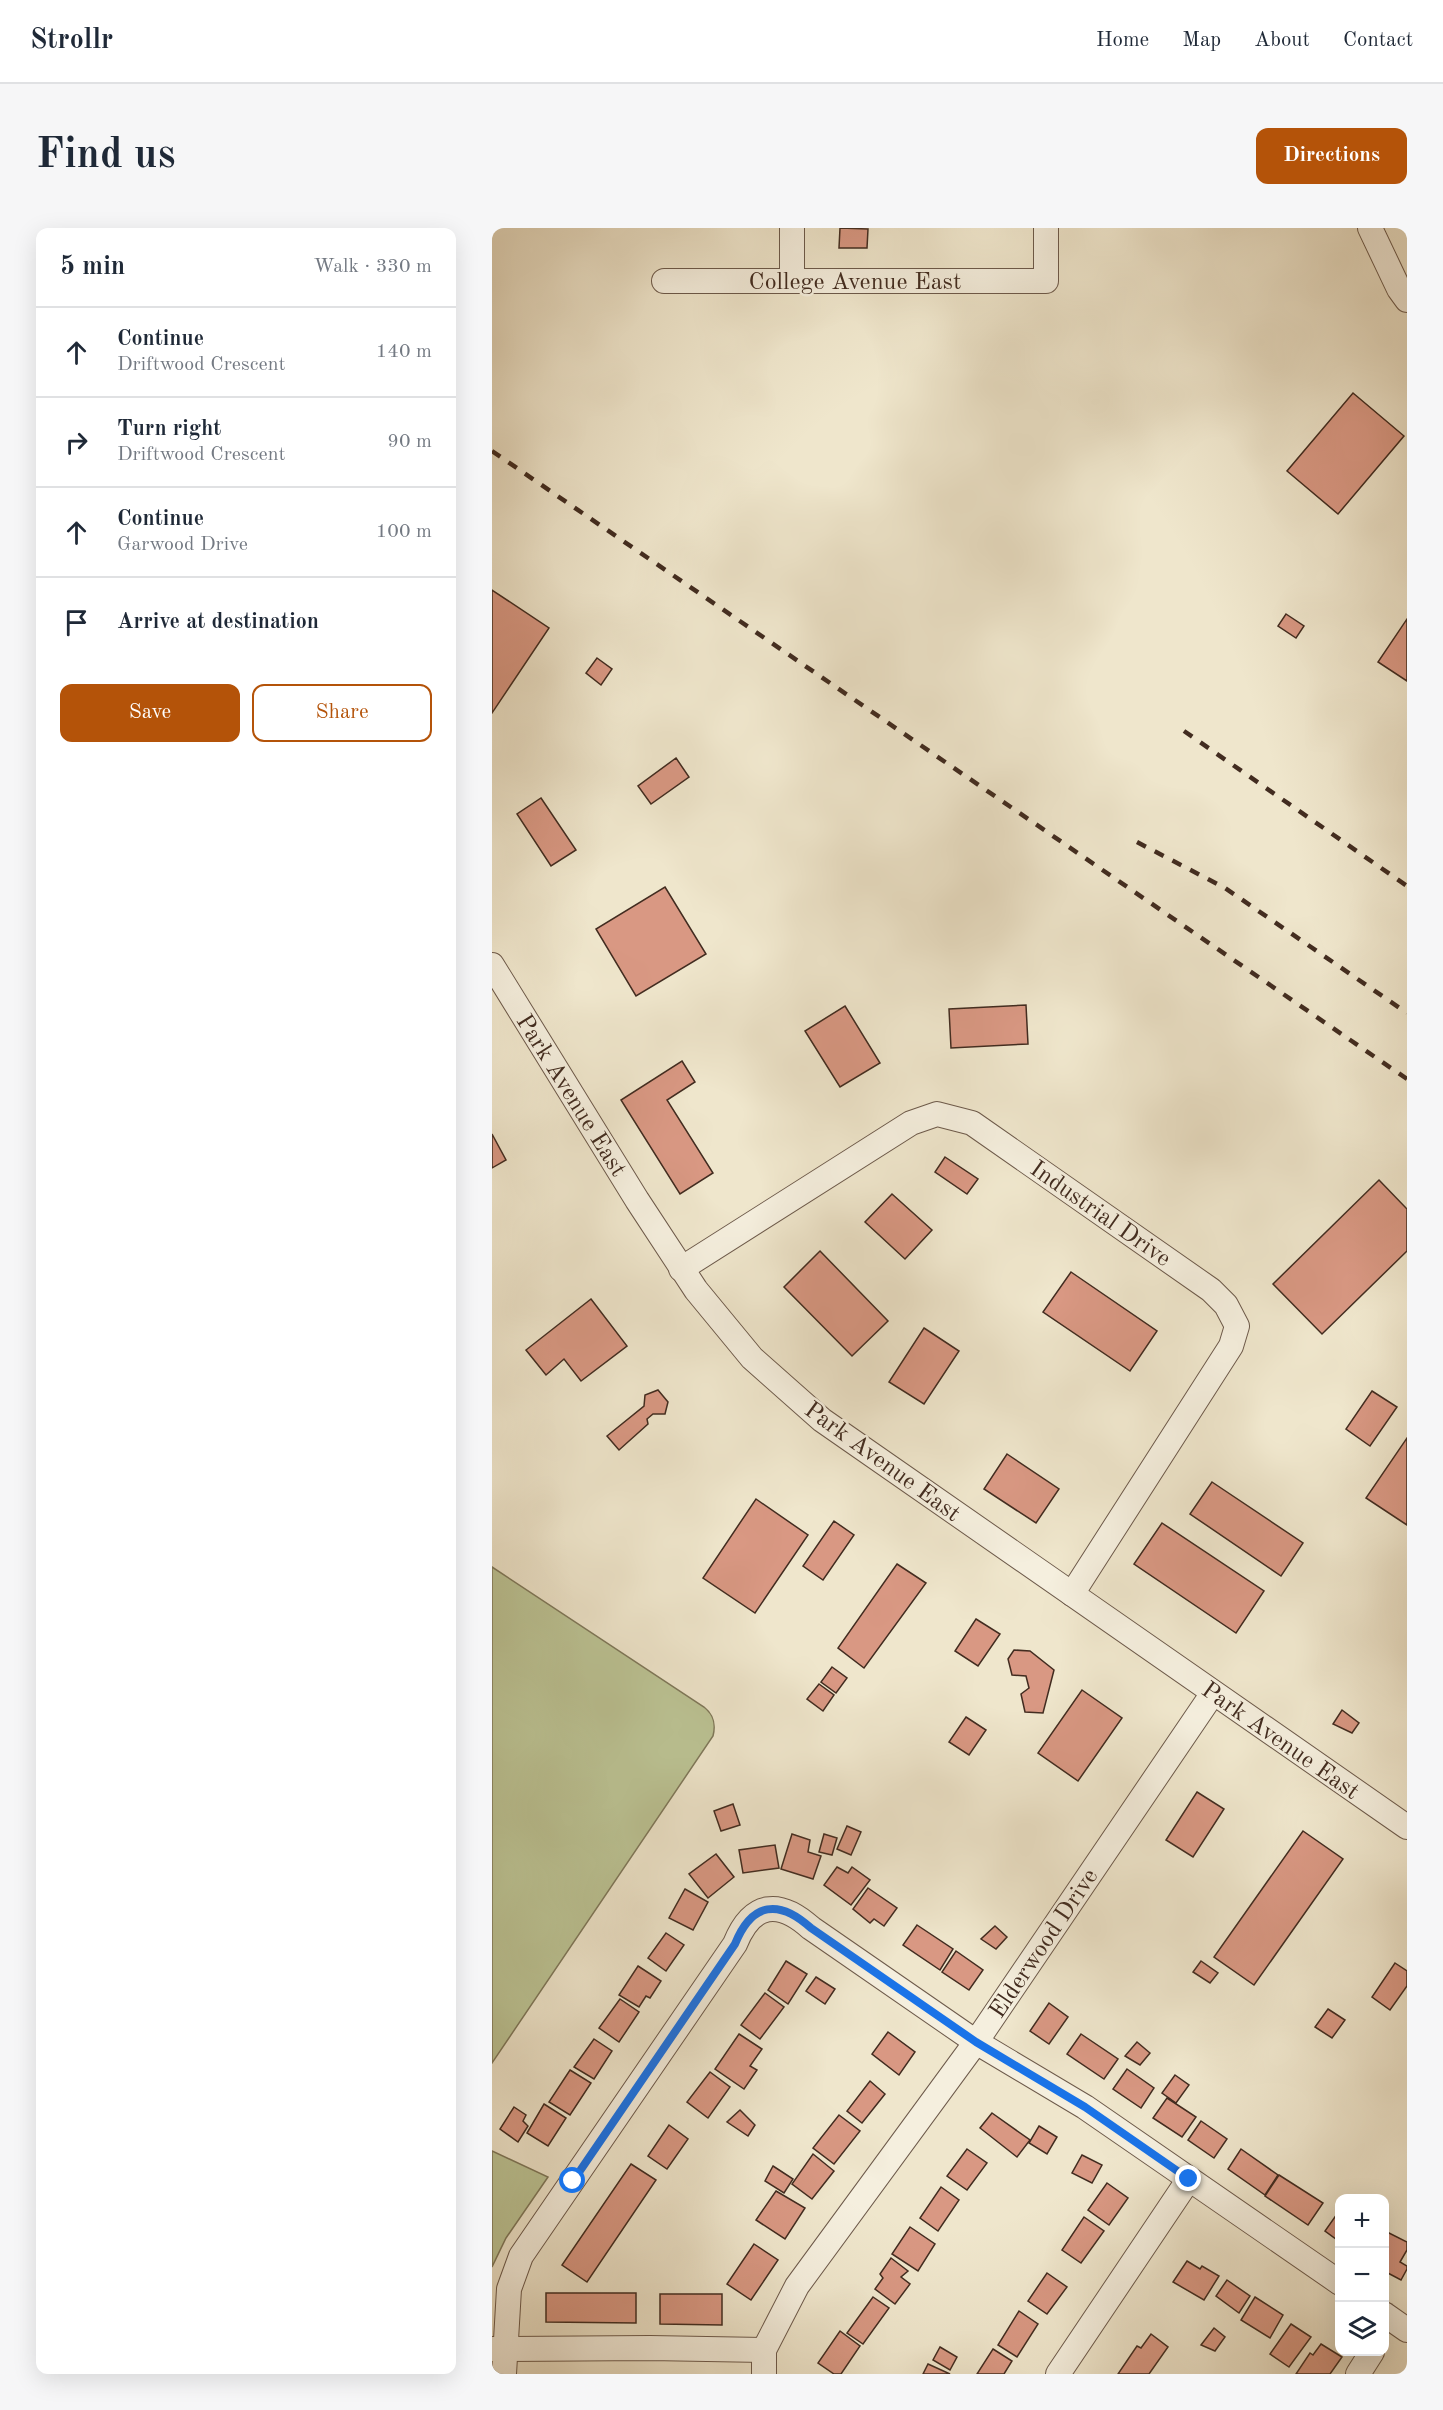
<!DOCTYPE html>
<html lang="en">
<head>
<meta charset="utf-8">
<style>
	body { margin:0; font-family:"Old Standard TT",serif; background:#f6f6f7; color:#1f2937 }
	.controls { position:absolute; right:18px; bottom:18px; display:grid; overflow:hidden; border-radius:12px; box-shadow:0 6px 24px #0002 }
	.controls button { width:54px; height:54px; display:grid; place-items:center; padding:0; border:0; border-bottom:2px solid #e0e1e3; background:#fff; color:#1f2937; font:30px sans-serif }
	.stop { position:absolute; width:18px; height:18px; margin:-14px; border:4px solid #1a73e8; border-radius:50%; background:#fff }
	.stop.end { background:#1a73e8; border-color:#fff; box-shadow:0 2px 6px #0008 }
	.list { margin:0; padding:0; list-style:none }
	h2 { display:flex; justify-content:space-between; align-items:center; height:78px; margin:0; padding:0 24px; font-size:26px }
	h2 small { font-size:20px; font-weight:400; color:#747a83 }
	.list li { display:grid; grid-template-columns:39px 1fr auto; gap:18px; align-items:center; box-sizing:border-box; height:90px; padding:0 24px; border-top:2px solid #e0e1e3 }
	.list b { display:block; font-size:22px; white-space:nowrap }
	.list p { margin:0; font-size:20px; white-space:nowrap; color:#747a83 }
	.list em { font-size:20px; font-style:normal; color:#747a83 }
	.actions { display:flex; gap:12px; padding:18px 24px }
	.actions a { flex:1; padding:14px 0; border:2px solid #b45309; border-radius:12px; text-align:center; font-size:21px; color:#b45309 }
	.actions .main { background:#b45309; color:#fff }
	.icon { flex:none; width:33px; height:33px; fill:none; stroke:currentColor; stroke-width:2; stroke-linecap:round; stroke-linejoin:round }
	.map { position:relative; flex:none; width:915px; height:2146px; overflow:hidden; border-radius:12px }
	header { display:flex; align-items:center; gap:36px; box-sizing:border-box; height:84px; padding:0 30px; background:#fff; border-bottom:2px solid #e0e1e3 }
	header strong { font-size:28px }
	nav { display:flex; gap:33px; margin-inline-start:auto; font-size:21px }
	.intro { display:flex; align-items:center; justify-content:space-between; box-sizing:border-box; height:144px; padding:0 36px }
	h1 { margin:0; font-size:42px }
	.button { padding:15px 27px; border-radius:12px; background:#b45309; color:#fff; font-size:21px; font-weight:700 }
	main { display:flex; gap:36px; padding:0 36px }
	aside { flex:1; background:#fff; border-radius:12px; box-shadow:0 6px 24px #0002 }
	.map>svg:first-child { display:block }
	.green { fill:#bcc495; stroke:#7f785a; stroke-width:1.5 }
	.building { fill:#d99883; stroke:#422c20; stroke-width:1.5 }
	.lines { fill:none; stroke-linecap:round; stroke-linejoin:round }
	.minor-casing { stroke:#6d5a4b; stroke-width:26 }
	.minor { stroke:#f5efde; stroke-width:24 }
	.rail { stroke:#422c20; stroke-width:4.5; stroke-dasharray:10 10; stroke-linecap:butt }
	.route { stroke:#1a73e8; stroke-width:8 }
	.labels { text-anchor:middle; stroke-width:5; stroke-linejoin:round; paint-order:stroke }
	.street-label { font-size:24px; fill:#422c20; stroke:#f5efde }
</style>
</head>
<body>
<header>
<strong>Strollr</strong>
<nav><a>Home</a><a>Map</a><a>About</a><a>Contact</a></nav>
</header>
<div class="intro"><h1>Find us</h1><a class="button">Directions</a></div>
<main>
<aside>
<h2>5 min<small>Walk · 330 m</small></h2>
<ul class="list">
<li><svg class="icon" aria-label="ahead" viewBox="0 0 24 24"><path d="M12 20V5M6 11l6-6 6 6"/></svg><div><b>Continue</b><p>Driftwood Crescent</p></div><em>140 m</em></li>
<li><svg class="icon" aria-label="right" viewBox="0 0 24 24"><path d="M7 20v-9h11M14 6l5 5-5 5"/></svg><div><b>Turn right</b><p>Driftwood Crescent</p></div><em>90 m</em></li>
<li><svg class="icon" aria-label="ahead" viewBox="0 0 24 24"><path d="M12 20V5M6 11l6-6 6 6"/></svg><div><b>Continue</b><p>Garwood Drive</p></div><em>100 m</em></li>
<li><svg class="icon" aria-label="arrive" viewBox="0 0 24 24"><path d="M6 21V4h12l-3 4 3 4H6"/></svg><div><b>Arrive at destination</b></div></li>
</ul>
<div class="actions"><a class="main">Save</a><a>Share</a></div>
</aside>
<div class="map">
<svg width="915" height="2146" viewBox="0 0 915 2146">
	<rect width="100%" height="100%" fill="#efe6cc"/>
	<filter id="stains"><feTurbulence type="fractalNoise" baseFrequency=".00333" numOctaves="4"/><feColorMatrix values="0 0 0 0 .2 0 0 0 0 .09 0 0 0 0 .02 0 0 0 .5 -.17"/></filter>
	<radialGradient id="worn" r=".72"><stop offset=".6" stop-color="#630" stop-opacity="0"/><stop offset="1" stop-color="#630" stop-opacity=".3"/></radialGradient>
	<!-- green -->
	<g class="green">
		<path d="M 0,1339 L 212,1479 C 222,1487 224,1496 221,1508 L 0,1835 Z"/>
		<polygon points="0,1923 56,1949 14,2010 0,2039"/>
	</g>
	<!-- building -->
	<g class="building">
		<polygon points="348,0 376,1 375,20 347,20"/>
		<polygon points="861,165 912,208 846,286 795,243"/>
		<polygon points="0,362 57,400 0,485"/>
		<polygon points="794,386 812,398 804,410 786,398"/>
		<polygon points="915,391 915,453 886,434"/>
		<polygon points="105,430 120,441 109,457 94,445"/>
		<polygon points="184,530 197,549 159,576 146,558"/>
		<polygon points="49,570 84,622 59,638 25,586"/>
		<polygon points="173,659 214,726 144,768 104,701"/>
		<polygon points="534,777 536,816 459,820 457,781"/>
		<polygon points="353,778 388,835 348,859 313,803"/>
		<polygon points="190,833 203,854 175,872 221,945 188,966 129,872"/>
		<polygon points="0,906 14,932 0,940"/>
		<polygon points="453,929 486,951 475,966 443,944"/>
		<polygon points="887,952 915,981 915,1023 830,1106 781,1056"/>
		<polygon points="400,966 440,1002 413,1031 373,994"/>
		<polygon points="328,1023 396,1093 360,1128 292,1059"/>
		<polygon points="579,1044 665,1103 638,1143 551,1084"/>
		<polygon points="99,1071 135,1118 89,1153 72,1131 54,1147 34,1122"/>
		<polygon points="432,1100 467,1123 432,1176 397,1154"/>
		<polygon points="166,1162 176,1174 173,1186 161,1186 155,1191 156,1196 127,1222 115,1208 152,1178 153,1167"/>
		<polygon points="880,1163 905,1179 878,1218 854,1201"/>
		<polygon points="915,1210 915,1297 874,1270"/>
		<polygon points="515,1226 567,1261 544,1295 492,1261"/>
		<polygon points="720,1254 811,1315 789,1348 698,1286"/>
		<polygon points="264,1271 316,1307 263,1385 211,1350"/>
		<polygon points="342,1293 362,1307 331,1352 311,1338"/>
		<polygon points="670,1295 772,1363 744,1405 642,1336"/>
		<polygon points="405,1336 434,1355 372,1440 346,1420"/>
		<polygon points="484,1391 508,1406 486,1438 463,1423"/>
		<polygon points="522,1422 538,1423 562,1442 551,1485 533,1484 529,1466 537,1460 534,1448 520,1447 516,1431"/>
		<polygon points="340,1439 355,1450 344,1465 329,1454"/>
		<polygon points="327,1456 342,1467 331,1483 315,1471"/>
		<polygon points="590,1462 630,1490 586,1553 546,1525"/>
		<polygon points="850,1482 867,1495 860,1505 841,1496"/>
		<polygon points="474,1489 494,1502 477,1527 457,1514"/>
		<polygon points="705,1564 732,1581 701,1629 674,1612"/>
		<polygon points="241,1576 248,1597 229,1603 222,1583"/>
		<polygon points="355,1598 369,1604 359,1627 345,1621"/>
		<polygon points="811,1603 851,1631 762,1757 722,1729"/>
		<polygon points="300,1606 318,1612 316,1624 329,1628 321,1651 289,1641"/>
		<polygon points="332,1606 345,1610 340,1627 327,1624"/>
		<polygon points="283,1617 287,1640 251,1645 247,1622"/>
		<polygon points="224,1626 242,1649 216,1670 197,1646"/>
		<polygon points="345,1639 356,1645 360,1639 378,1652 359,1677 332,1657"/>
		<polygon points="376,1660 405,1680 392,1698 382,1691 378,1695 361,1681"/>
		<polygon points="193,1661 216,1674 201,1702 177,1690"/>
		<polygon points="425,1697 461,1721 448,1742 411,1717"/>
		<polygon points="503,1698 515,1709 504,1721 489,1711"/>
		<polygon points="174,1705 192,1717 174,1743 156,1730"/>
		<polygon points="464,1723 491,1742 477,1762 450,1744"/>
		<polygon points="294,1733 315,1746 296,1776 276,1762"/>
		<polygon points="709,1733 726,1745 718,1755 701,1744"/>
		<polygon points="903,1735 915,1743 915,1758 898,1782 880,1769"/>
		<polygon points="146,1738 169,1753 158,1770 154,1768 147,1779 127,1767"/>
		<polygon points="324,1749 343,1761 333,1776 314,1763"/>
		<polygon points="273,1765 292,1779 268,1811 249,1797"/>
		<polygon points="128,1771 147,1784 127,1814 107,1800"/>
		<polygon points="557,1775 576,1789 557,1816 538,1803"/>
		<polygon points="836,1781 853,1792 840,1810 823,1799"/>
		<polygon points="396,1804 423,1824 407,1847 380,1826"/>
		<polygon points="247,1806 270,1821 258,1838 265,1842 252,1861 223,1841"/>
		<polygon points="589,1806 626,1831 612,1851 575,1826"/>
		<polygon points="102,1811 120,1823 102,1851 82,1839"/>
		<polygon points="645,1814 658,1825 648,1837 633,1828"/>
		<polygon points="635,1841 662,1860 649,1880 621,1861"/>
		<polygon points="78,1842 99,1855 78,1887 57,1874"/>
		<polygon points="218,1844 238,1859 216,1890 195,1874"/>
		<polygon points="683,1847 697,1857 684,1875 670,1865"/>
		<polygon points="378,1853 393,1866 370,1895 355,1883"/>
		<polygon points="675,1870 704,1889 690,1909 661,1890"/>
		<polygon points="52,1876 74,1890 56,1918 35,1905"/>
		<polygon points="22,1879 34,1887 31,1893 36,1898 26,1914 8,1901"/>
		<polygon points="248,1882 263,1897 256,1908 235,1894"/>
		<polygon points="500,1885 538,1912 525,1929 488,1900"/>
		<polygon points="347,1887 368,1903 342,1936 321,1920"/>
		<polygon points="709,1893 735,1911 722,1930 696,1912"/>
		<polygon points="177,1897 196,1911 175,1941 156,1928"/>
		<polygon points="547,1898 565,1909 555,1926 537,1915"/>
		<polygon points="475,1921 495,1935 475,1962 455,1948"/>
		<polygon points="749,1921 786,1947 773,1967 736,1941"/>
		<polygon points="321,1926 342,1943 320,1971 300,1956"/>
		<polygon points="590,1927 610,1937 600,1955 580,1945"/>
		<polygon points="139,1936 164,1952 95,2054 70,2037"/>
		<polygon points="281,1938 301,1951 292,1965 273,1953"/>
		<polygon points="787,1947 831,1975 816,1997 773,1968"/>
		<polygon points="615,1955 636,1970 617,1997 596,1982"/>
		<polygon points="449,1959 467,1972 446,2003 428,1990"/>
		<polygon points="284,1963 313,1980 293,2011 264,1992"/>
		<polygon points="845,1986 848,1988 848,2014 833,2003"/>
		<polygon points="592,1989 612,2003 589,2035 570,2022"/>
		<polygon points="418,1999 443,2016 426,2043 400,2026"/>
		<polygon points="895,2004 915,2014 915,2022 908,2034 915,2038 915,2041 909,2052 892,2043 892,2009"/>
		<polygon points="262,2016 286,2032 259,2072 235,2056"/>
		<polygon points="399,2030 416,2043 409,2049 418,2056 403,2076 383,2061 391,2050 388,2046"/>
		<polygon points="695,2033 708,2041 710,2038 727,2048 712,2072 681,2054"/>
		<polygon points="555,2045 575,2059 555,2086 536,2073"/>
		<polygon points="735,2052 758,2068 747,2085 724,2068"/>
		<polygon points="54,2065 144,2065 144,2095 54,2094"/>
		<polygon points="168,2066 230,2066 230,2097 168,2096"/>
		<polygon points="381,2069 397,2080 371,2116 355,2105"/>
		<polygon points="763,2069 791,2087 778,2110 749,2092"/>
		<polygon points="527,2083 546,2096 525,2129 506,2117"/>
		<polygon points="799,2096 819,2109 797,2139 778,2126"/>
		<polygon points="722,2100 733,2109 723,2123 709,2117"/>
		<polygon points="348,2103 368,2118 349,2146 342,2146 326,2135"/>
		<polygon points="659,2106 676,2119 657,2146 626,2146 645,2118 649,2120"/>
		<polygon points="829,2116 850,2129 838,2146 804,2146 818,2125 821,2127"/>
		<polygon points="448,2119 465,2129 458,2142 441,2132"/>
		<polygon points="501,2121 520,2133 512,2146 485,2146"/>
		<polygon points="436,2136 458,2146 431,2146"/>
	</g>
	<g class="lines">
		<defs>
			<g id="minor">
				<polyline points="878,0 907,61 915,72"/>
				<polyline points="172,53 554,53 554,0"/>
				<polyline points="300,53 300,0"/>
				<polyline points="0,737 145,972 204,1062 260,1130 330,1192 915,1599"/>
				<polyline points="189,1041 419,895 445,886 480,895 719,1062 734,1077 745,1098 739,1118 580,1366"/>
				<polyline points="892,2086 915,2102"/>
				<polyline points="0,2121 158,2120 272,2122"/>
				<path d="M 12,2146 L 17,2061 L 29,2028 L 243,1716 C 260,1674 287,1671 319,1700 L 484,1814 L 593,1879 L 848,2055"/>
				<polyline points="272,2146 272,2122 305,2058 484,1814 721,1465"/>
				<polyline points="566,2146 697,1951"/>
				<polyline points="866,2146 880,2124"/>
			</g>
		</defs>
		<!-- minor casing -->
		<use href="#minor" class="minor-casing"/>
		<!-- minor -->
		<use href="#minor" class="minor"/>
		<!-- rail -->
		<g class="rail">
			<polyline points="0,223 915,851"/>
			<polyline points="692,503 915,658"/>
			<polyline points="645,614 733,660 915,785"/>
		</g>
	</g>
	<g class="lines">
		<!-- route -->
		<path class="route" d="M 81,1953 L 243,1716 C 260,1674 287,1671 319,1700 L 484,1814 L 593,1879 L 697,1951"/>
	</g>
	<g class="labels">
		<!-- street labels -->
		<g class="street-label">
			<text x="363" y="61">College Avenue East</text>
			<text transform="translate(80 867) rotate(58)" y="8">Park Avenue East</text>
			<text transform="translate(609 985) rotate(35)" y="8">Industrial Drive</text>
			<text transform="translate(391 1233) rotate(36)" y="8">Park Avenue East</text>
			<text transform="translate(789 1512) rotate(35)" y="8">Park Avenue East</text>
			<text transform="translate(551 1715) rotate(-56)" y="8">Elderwood Drive</text>
		</g>
	</g>
	<rect width="100%" height="100%" filter="url(#stains)"/>
	<rect width="100%" height="100%" fill="url(#worn)"/>
</svg>
<div class="controls">
<button>+</button>
<button>−</button>
<button><svg class="icon" aria-label="layers" viewBox="0 0 24 24"><path d="M12 4l9 5-9 5-9-5zM3 14l9 5 9-5"/></svg></button>
</div>
<div class="stop" style="left:81px;top:1953px"></div>
<div class="stop end" style="left:697px;top:1951px"></div>
</div>
</main>
</body>
</html>
